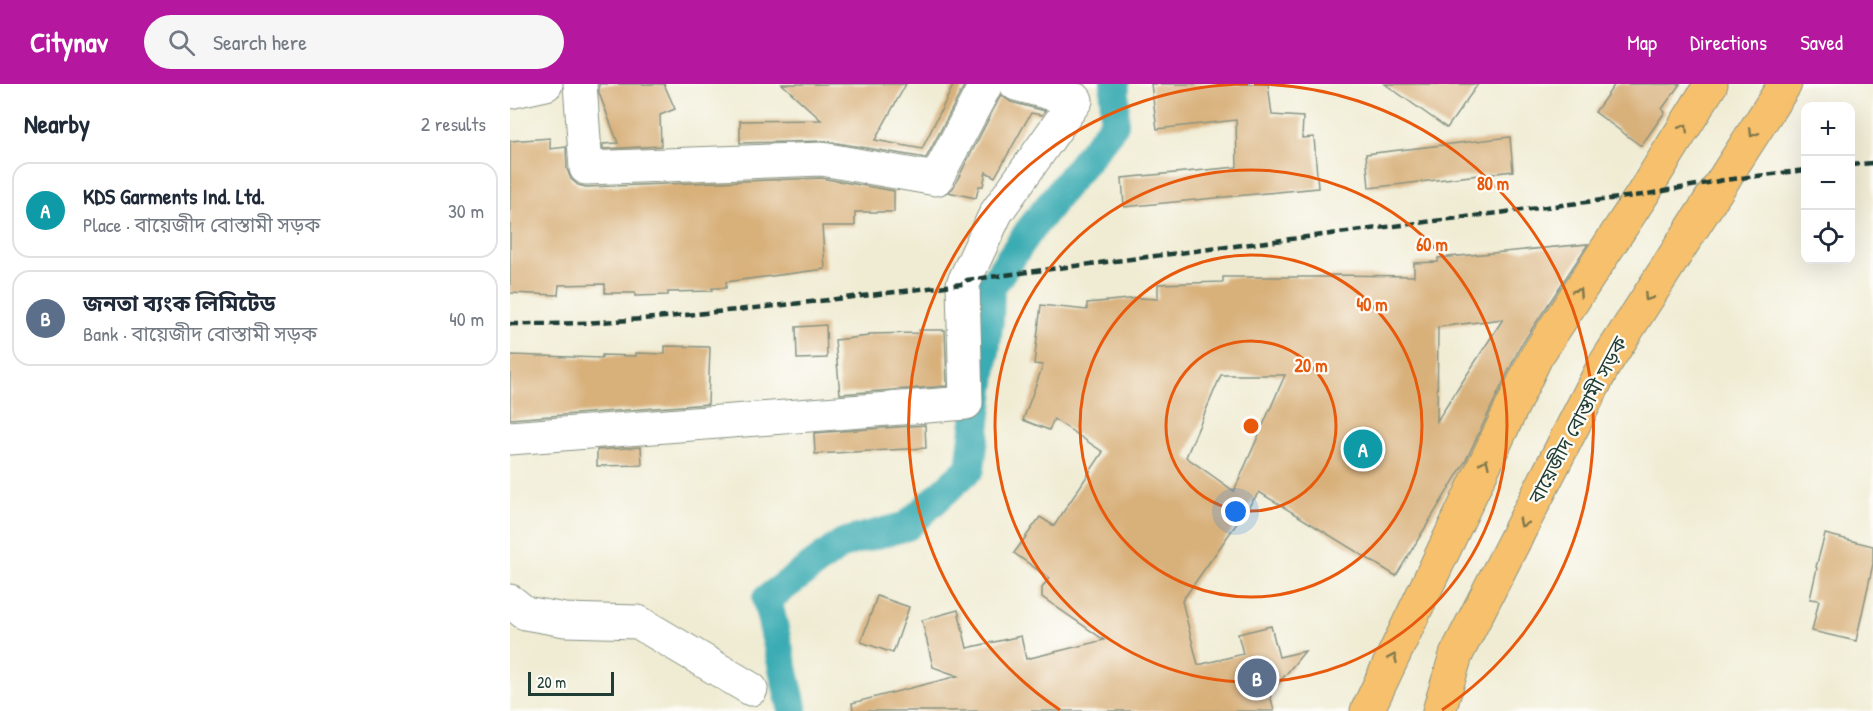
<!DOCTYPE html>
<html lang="en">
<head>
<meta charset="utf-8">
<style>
	body { margin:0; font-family:"Patrick Hand","Noto Sans Bengali",sans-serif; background:#f6f6f7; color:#1f2937 }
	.controls { position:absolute; right:18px; top:18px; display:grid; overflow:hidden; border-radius:12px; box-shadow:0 6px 24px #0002 }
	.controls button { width:54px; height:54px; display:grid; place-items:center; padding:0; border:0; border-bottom:2px solid #e0e1e3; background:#fff; color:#1f2937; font:30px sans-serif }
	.scale { position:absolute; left:18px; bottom:15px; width:86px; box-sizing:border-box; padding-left:6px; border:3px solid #1f3d34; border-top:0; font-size:16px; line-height:21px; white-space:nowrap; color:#1f3d34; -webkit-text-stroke:4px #fdfcf7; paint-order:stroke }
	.you { position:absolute; left:726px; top:428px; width:21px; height:21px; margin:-15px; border:4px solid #fff; border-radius:50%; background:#1a73e8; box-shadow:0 0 0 9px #1a73e833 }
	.badge { display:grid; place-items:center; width:39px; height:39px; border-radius:50%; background:#b5179e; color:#fff; font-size:20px; font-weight:700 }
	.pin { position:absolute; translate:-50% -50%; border:3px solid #fff; box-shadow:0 2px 6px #0006 }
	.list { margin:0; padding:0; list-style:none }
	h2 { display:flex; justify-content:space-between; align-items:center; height:78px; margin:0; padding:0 24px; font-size:26px }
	h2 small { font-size:20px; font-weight:400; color:#747a83 }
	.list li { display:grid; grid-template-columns:39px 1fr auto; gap:18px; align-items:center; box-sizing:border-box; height:96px; margin:0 12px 12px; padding:0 12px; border:2px solid #e0e1e3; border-radius:18px }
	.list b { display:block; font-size:22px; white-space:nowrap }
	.list p { margin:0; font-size:20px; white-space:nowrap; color:#747a83 }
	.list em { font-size:20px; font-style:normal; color:#747a83 }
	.icon { flex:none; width:33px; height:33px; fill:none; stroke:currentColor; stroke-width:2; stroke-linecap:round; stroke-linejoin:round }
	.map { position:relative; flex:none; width:1363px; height:627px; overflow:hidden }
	header { display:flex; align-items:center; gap:36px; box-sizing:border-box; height:84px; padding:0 30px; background:#b5179e; color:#fff }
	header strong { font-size:28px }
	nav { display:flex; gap:33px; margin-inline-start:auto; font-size:21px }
	.search { width:420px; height:54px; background:#f6f6f7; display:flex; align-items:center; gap:15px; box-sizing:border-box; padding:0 21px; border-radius:33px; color:#747a83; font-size:22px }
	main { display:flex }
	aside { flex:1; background:#fff }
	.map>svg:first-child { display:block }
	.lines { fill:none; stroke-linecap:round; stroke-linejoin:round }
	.canal { stroke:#3aacb3; stroke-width:30 }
	.building { fill:#d8b07a; fill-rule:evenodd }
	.minor-casing { stroke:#889484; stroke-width:35 }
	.major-casing { stroke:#889484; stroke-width:35 }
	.minor { stroke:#fff; stroke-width:33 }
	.major { stroke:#f7c06c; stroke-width:33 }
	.rail { stroke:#1f3d34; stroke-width:4.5; stroke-dasharray:9 4.5; stroke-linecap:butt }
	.oneway { stroke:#80784d }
	.ring { fill:none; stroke:#e8590c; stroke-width:3 }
	.labels { text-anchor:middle; stroke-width:4.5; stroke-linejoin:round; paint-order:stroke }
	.street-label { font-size:20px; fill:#1f3d34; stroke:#fdfcf7 }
	.centre { fill:#e8590c; stroke:#fdfcf7; stroke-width:3 }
	.ring-label { font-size:18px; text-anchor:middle; font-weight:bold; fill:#e8590c; stroke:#fdfcf7; stroke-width:4.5; stroke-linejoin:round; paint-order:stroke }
</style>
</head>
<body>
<header>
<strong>Citynav</strong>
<div class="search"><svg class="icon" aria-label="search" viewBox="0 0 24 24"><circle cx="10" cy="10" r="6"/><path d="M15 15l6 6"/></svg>Search here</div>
<nav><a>Map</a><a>Directions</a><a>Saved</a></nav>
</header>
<main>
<aside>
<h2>Nearby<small>2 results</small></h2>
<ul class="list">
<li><span class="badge" style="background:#0f9aa8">A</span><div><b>KDS Garments Ind. Ltd.</b><p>Place · বায়েজীদ বোস্তামী সড়ক</p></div><em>30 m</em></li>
<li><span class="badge" style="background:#5c6f8a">B</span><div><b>জনতা ব্যংক লিমিটেড</b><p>Bank · বায়েজীদ বোস্তামী সড়ক</p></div><em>40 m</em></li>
</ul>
</aside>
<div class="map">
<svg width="1363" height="627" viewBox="0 0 1363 627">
	<rect width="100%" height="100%" fill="#fdfcf7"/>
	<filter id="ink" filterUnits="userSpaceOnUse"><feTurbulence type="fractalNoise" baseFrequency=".0167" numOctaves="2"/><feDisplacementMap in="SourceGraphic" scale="12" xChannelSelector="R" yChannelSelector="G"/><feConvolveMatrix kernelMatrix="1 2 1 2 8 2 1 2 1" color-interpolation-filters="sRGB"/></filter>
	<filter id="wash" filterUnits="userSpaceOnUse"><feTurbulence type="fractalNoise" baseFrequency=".008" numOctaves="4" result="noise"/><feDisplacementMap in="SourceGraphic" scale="24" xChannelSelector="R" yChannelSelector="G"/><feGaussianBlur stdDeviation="1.35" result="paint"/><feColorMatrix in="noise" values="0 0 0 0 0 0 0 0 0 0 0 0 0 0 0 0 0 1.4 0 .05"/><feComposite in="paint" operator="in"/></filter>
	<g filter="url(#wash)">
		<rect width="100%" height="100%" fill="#f0ecd4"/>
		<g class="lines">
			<!-- canal -->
			<polyline class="canal" points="283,627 257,515 333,459 397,442 460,384 479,236 480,204 519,147 604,40 605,0"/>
		</g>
		<g id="blocks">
			<!-- building -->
			<g class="building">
				<polygon points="89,0 154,0 165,25 150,31 151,62 93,65 93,60 108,59 89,9"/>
				<polygon points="272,0 396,0 365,56 412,65 444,0 455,0 416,74 315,57 230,59 230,37 311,36"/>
				<polygon points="641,0 758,0 762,31 793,33 792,54 804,53 808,104 614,123 612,94 727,83 726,36 647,45"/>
				<polygon points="875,0 968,0 937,44"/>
				<polygon points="1105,0 1170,0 1152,25 1155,28 1131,62 1085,28"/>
				<polygon points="491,11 501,18 535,27 532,31 521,29 485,93 476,88 473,102 469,102 466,114 438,108 443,104"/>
				<polygon points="1000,53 1003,87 859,104 856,70"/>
				<polygon points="40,54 40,65 56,63 57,85 61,95 68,101 76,103 311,94 384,107 384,128 345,128 345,142 312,142 315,185 216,198 216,204 202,204 202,207 158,208 158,211 125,212 125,209 95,209 95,200 49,201 48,211 0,209 0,57"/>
				<path d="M 1078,160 L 1010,263 L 955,378 L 886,492 L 749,408 L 672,517 L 688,581 L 733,570 L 728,550 L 761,542 L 769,573 L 795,567 L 760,610 L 764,627 L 343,627 L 342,619 L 448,592 L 423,583 L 412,536 L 448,526 L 457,564 L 511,552 L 516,575 L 594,556 L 532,513 L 532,504 L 539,494 L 504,469 L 530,433 L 544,442 L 593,368 L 544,335 L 539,346 L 513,336 L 533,281 L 524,280 L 531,221 L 577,226 L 577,219 L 629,214 L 648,215 L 648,200 L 713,198 L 713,193 L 820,193 L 820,191 L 904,192 L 904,179 L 928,178 L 928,174 ZM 993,235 L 927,337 L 928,243 ZM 711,291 L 775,291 L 724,407 L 676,373 Z"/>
				<polygon points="316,241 317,274 287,275 286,243"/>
				<polygon points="409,246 435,246 437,302 330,310 325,256 359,252 359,250 409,249"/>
				<polygon points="155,262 200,263 198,320 0,335 0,271 92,274 92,271 126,272 126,269 155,270"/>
				<polygon points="415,341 416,364 305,370 304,349"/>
				<polygon points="131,363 132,381 87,382 87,366"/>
				<polygon points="1315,450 1363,462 1363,480 1346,557 1302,547 1309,516 1300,515 1307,484 1306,483"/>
				<polygon points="367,512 399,523 383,569 351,558"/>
			</g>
		</g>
	</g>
	<g filter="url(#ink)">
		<use href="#blocks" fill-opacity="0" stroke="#889484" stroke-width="1.5"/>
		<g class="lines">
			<defs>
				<g id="minor">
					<polyline points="70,0 76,84 312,75 426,95 476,0"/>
					<polyline points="0,8 36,0"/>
					<polyline points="0,354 456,319 453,200 486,129 566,16 506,0"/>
					<polyline points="0,517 15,529 55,536 128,538 241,605"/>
				</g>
				<g id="major">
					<polyline points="857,627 1026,273 1132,111 1201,0"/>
					<polyline points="929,627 946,571 1093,283 1275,0"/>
				</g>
			</defs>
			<!-- minor casing -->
			<use href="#minor" class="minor-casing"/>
			<!-- major casing -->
			<use href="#major" class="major-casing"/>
			<!-- minor -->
			<use href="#minor" class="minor"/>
			<!-- major -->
			<use href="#major" class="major"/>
			<!-- rail -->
			<g class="rail">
				<polyline points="1340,81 1363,79"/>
				<path d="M 0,240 C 65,241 130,236 195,229 C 281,221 367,210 453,200 L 457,196 L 533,186 L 1132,111 L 1214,96 L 1296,86"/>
			</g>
		</g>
		<!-- one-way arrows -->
		<defs><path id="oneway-chevron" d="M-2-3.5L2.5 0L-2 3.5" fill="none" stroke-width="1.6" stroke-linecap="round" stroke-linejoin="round" transform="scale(1.5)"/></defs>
		<g class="oneway">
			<use href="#oneway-chevron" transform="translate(1174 44) rotate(-58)"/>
			<use href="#oneway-chevron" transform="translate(1243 49) rotate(122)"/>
			<use href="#oneway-chevron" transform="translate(1068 208) rotate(-57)"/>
			<use href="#oneway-chevron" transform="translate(1138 213) rotate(123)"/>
			<use href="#oneway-chevron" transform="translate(975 379) rotate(-65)"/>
			<use href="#oneway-chevron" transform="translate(1013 439) rotate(117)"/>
			<use href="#oneway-chevron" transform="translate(883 574) rotate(-65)"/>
		</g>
	</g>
	<!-- distance rings -->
	<g class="ring">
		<circle cx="741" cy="342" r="85"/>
		<circle cx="741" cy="342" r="171"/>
		<circle cx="741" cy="342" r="256"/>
		<path d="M550 626A342 342 0 0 1 738 0M744 0A342 342 0 0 1 932 626"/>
	</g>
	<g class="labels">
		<!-- street labels -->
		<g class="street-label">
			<text transform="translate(1068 336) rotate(-62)" y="7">বায়েজীদ বোস্তামী সড়ক</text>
		</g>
	</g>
	<circle cx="741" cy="342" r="9" class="centre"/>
	<g class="ring-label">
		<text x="983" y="106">80 m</text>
		<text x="922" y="167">60 m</text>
		<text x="862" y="227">40 m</text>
		<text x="801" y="288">20 m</text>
	</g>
</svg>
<div class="controls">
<button>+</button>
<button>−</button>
<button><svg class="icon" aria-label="locate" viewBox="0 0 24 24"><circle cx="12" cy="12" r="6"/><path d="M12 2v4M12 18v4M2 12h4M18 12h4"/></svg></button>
</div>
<div class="scale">20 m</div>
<div class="you"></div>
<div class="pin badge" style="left:853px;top:365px;background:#0f9aa8">A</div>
<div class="pin badge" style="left:747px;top:594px;background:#5c6f8a">B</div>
</div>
</main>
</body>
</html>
